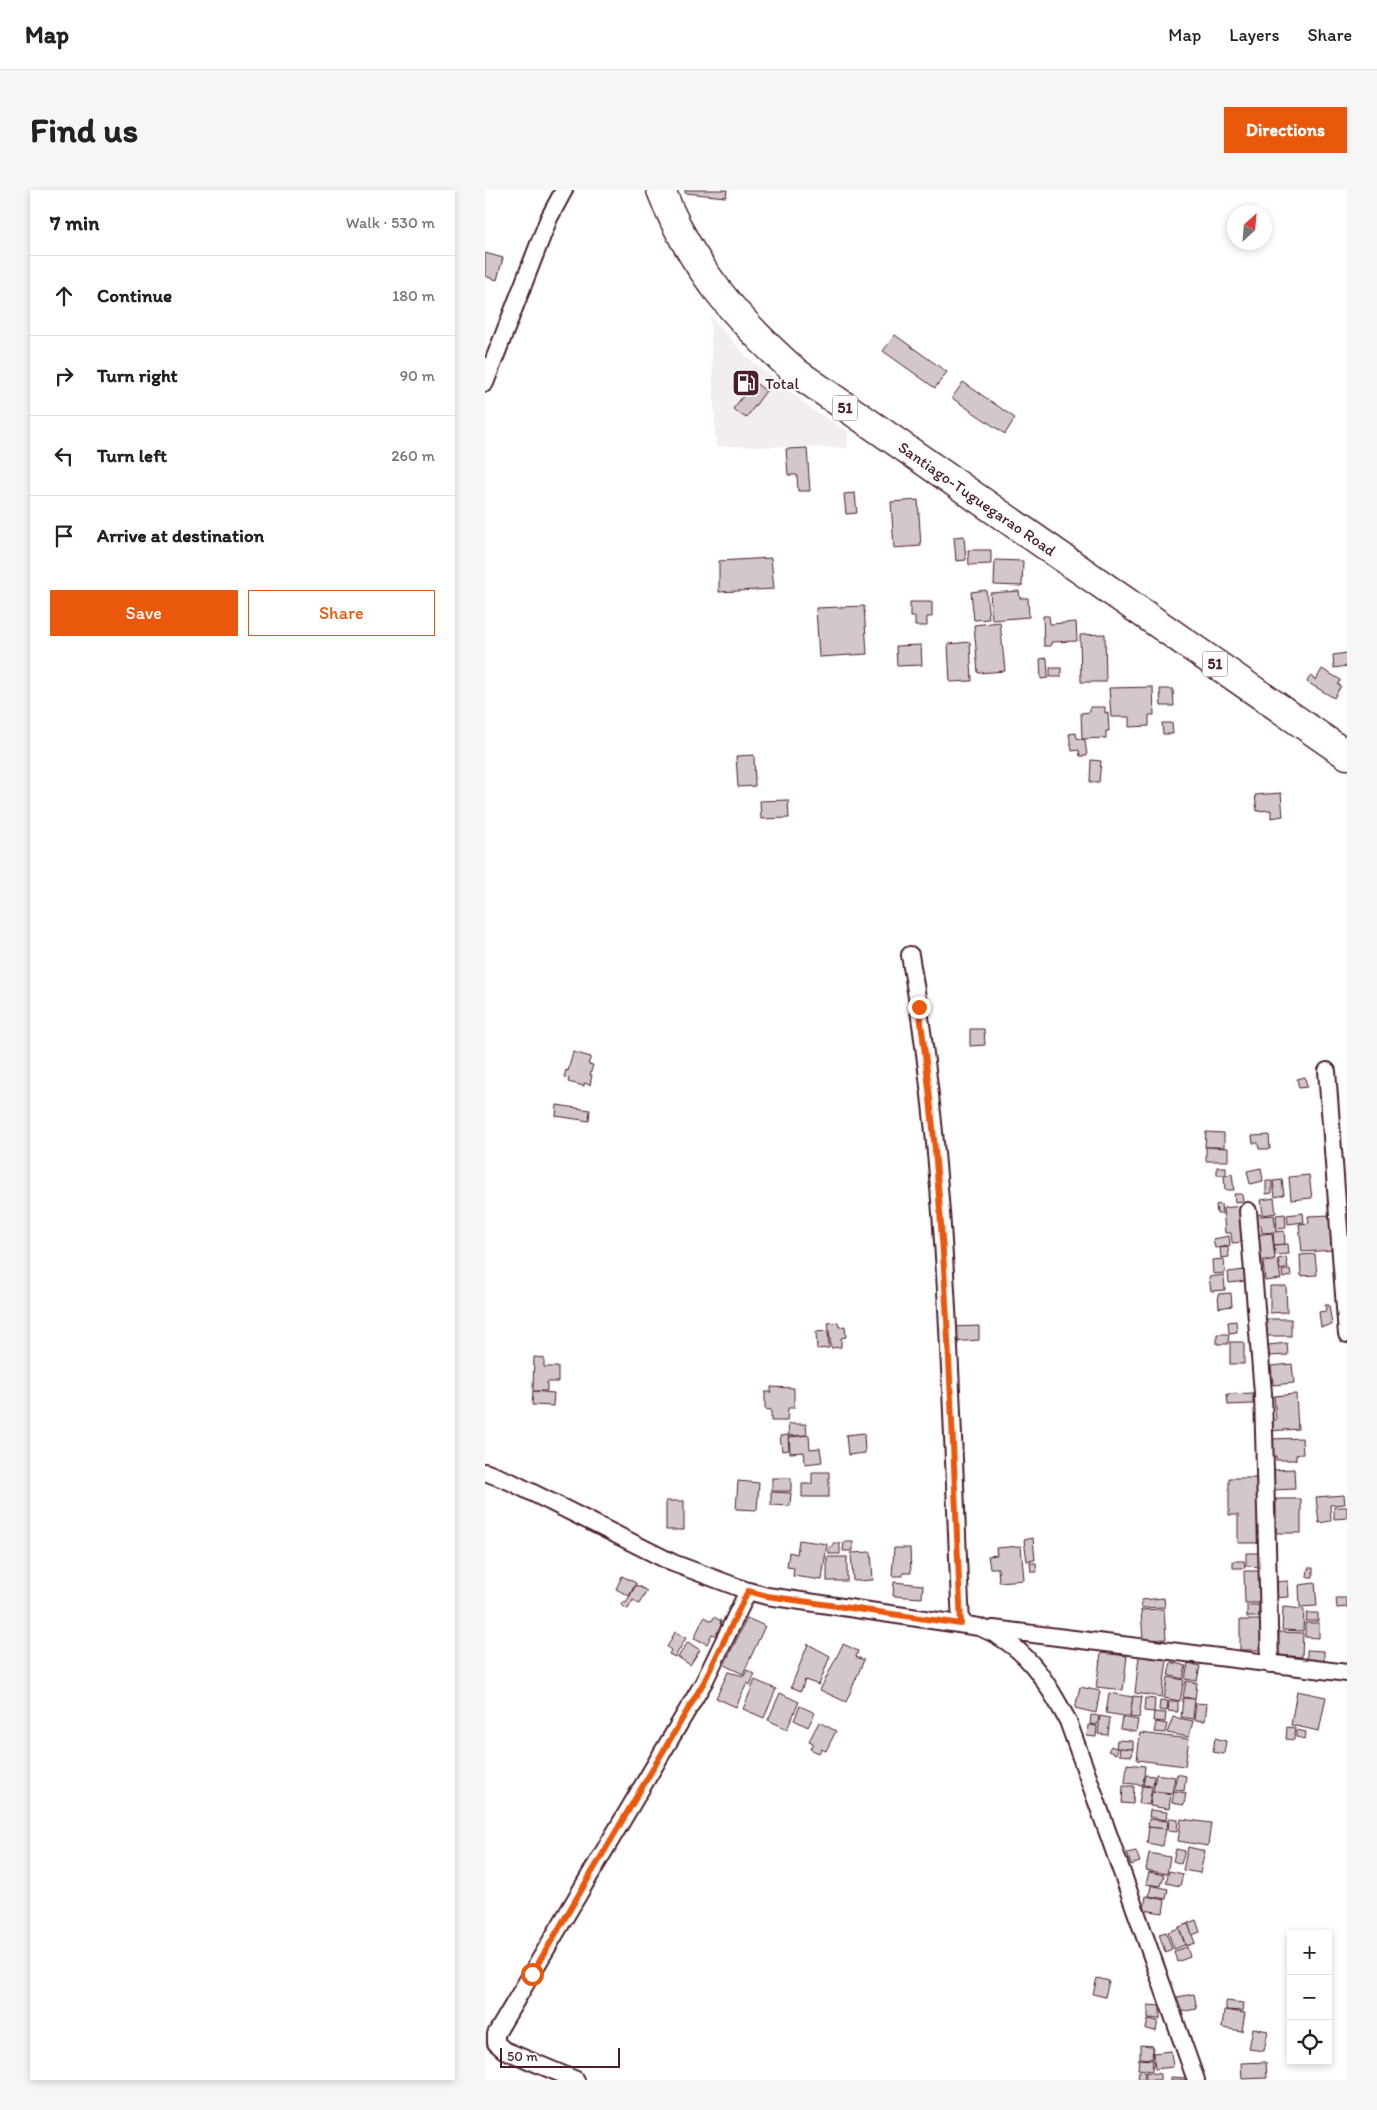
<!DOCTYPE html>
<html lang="en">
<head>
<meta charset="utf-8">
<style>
	body { margin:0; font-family:Itim,sans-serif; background:#f6f6f6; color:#222 }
	.controls { position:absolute; right:15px; bottom:15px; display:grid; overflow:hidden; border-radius:0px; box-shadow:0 2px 8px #0003 }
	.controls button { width:45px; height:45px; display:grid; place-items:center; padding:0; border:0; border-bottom:1px solid #e0e0e0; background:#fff; color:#222; font:25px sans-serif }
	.compass { position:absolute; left:742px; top:15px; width:45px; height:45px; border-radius:50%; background:#fff; box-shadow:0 2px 8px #0003; rotate:26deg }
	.scale { position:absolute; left:15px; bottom:12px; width:120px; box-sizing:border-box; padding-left:5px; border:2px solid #4a1f2b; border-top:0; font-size:14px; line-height:18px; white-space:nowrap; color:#4a1f2b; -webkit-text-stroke:4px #fff; paint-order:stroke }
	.stop { position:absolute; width:15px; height:15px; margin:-11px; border:4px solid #ea580c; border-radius:50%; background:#fff }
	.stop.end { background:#ea580c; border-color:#fff; box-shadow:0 1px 5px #0008 }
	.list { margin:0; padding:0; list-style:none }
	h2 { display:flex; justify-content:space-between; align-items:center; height:65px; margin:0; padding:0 20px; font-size:21px }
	h2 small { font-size:16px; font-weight:400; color:#767676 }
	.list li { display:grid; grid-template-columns:32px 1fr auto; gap:15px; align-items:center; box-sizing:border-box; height:80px; padding:0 20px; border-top:1px solid #e0e0e0 }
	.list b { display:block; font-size:19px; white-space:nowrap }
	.list em { font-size:16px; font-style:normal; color:#767676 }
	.actions { display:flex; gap:10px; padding:15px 20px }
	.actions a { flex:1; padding:11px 0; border:1px solid #ea580c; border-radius:0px; text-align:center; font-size:18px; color:#ea580c }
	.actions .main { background:#ea580c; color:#fff }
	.icon { flex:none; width:28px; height:28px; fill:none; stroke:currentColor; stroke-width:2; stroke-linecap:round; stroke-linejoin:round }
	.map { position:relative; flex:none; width:862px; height:1890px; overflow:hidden; border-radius:0px }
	header { display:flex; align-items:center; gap:30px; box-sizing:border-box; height:70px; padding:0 25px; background:#fff; border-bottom:1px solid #e0e0e0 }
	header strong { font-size:24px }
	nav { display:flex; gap:28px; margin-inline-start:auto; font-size:18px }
	.intro { display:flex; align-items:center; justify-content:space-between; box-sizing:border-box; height:120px; padding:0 30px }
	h1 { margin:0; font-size:35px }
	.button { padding:12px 22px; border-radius:0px; background:#ea580c; color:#fff; font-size:18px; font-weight:700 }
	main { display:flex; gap:30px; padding:0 30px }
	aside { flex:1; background:#fff; border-radius:0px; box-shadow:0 2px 8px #0003 }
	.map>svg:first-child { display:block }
	.built { fill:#f2eeef }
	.building { fill:#d2c7cb; stroke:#4a1f2b }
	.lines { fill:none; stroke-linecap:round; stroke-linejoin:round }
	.street-casing { stroke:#4a1f2b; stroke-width:20 }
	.highway-casing { stroke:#4a1f2b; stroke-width:31 }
	.street { stroke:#fff; stroke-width:16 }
	.highway { stroke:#fff; stroke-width:28 }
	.route { stroke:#ea580c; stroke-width:6 }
	.labels { text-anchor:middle; stroke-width:4; stroke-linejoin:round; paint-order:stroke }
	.shield { fill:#fff; stroke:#80626b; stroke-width:1 }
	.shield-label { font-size:15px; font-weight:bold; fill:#4a1f2b }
	.poi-label { font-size:16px; fill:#4a1f2b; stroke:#fff; text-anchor:start }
	.street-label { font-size:16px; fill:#4a1f2b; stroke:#fff }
</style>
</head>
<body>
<header>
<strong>Map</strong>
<nav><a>Map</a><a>Layers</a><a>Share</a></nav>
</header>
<div class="intro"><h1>Find us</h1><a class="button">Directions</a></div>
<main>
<aside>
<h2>7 min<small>Walk · 530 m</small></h2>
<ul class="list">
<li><svg class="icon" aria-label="ahead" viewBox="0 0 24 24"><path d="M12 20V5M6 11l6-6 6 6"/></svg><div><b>Continue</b></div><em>180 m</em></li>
<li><svg class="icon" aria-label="right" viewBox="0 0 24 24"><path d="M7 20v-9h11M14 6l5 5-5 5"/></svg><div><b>Turn right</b></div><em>90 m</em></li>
<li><svg class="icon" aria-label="left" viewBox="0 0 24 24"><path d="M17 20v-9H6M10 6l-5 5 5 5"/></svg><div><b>Turn left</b></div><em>260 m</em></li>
<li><svg class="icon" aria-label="arrive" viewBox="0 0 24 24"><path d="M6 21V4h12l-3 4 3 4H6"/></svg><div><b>Arrive at destination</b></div></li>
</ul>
<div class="actions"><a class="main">Save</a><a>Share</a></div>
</aside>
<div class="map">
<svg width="862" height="1890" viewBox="0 0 862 1890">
	<rect width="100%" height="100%" fill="#fff"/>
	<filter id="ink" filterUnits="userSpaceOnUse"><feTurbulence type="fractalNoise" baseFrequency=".02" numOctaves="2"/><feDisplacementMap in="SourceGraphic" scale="10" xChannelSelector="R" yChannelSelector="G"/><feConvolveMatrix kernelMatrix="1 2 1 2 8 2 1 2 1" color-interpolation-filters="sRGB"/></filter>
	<g filter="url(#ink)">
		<!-- built -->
		<polygon class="built" points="225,126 261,166 328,220 363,241 363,258 231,256"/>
		<!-- building -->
		<g class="building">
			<polygon points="200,0 242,0 241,7 200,3"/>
			<polygon points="0,63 18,68 12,90 0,86"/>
			<polygon points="410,145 462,182 450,198 398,161"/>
			<polygon points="269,192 281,201 261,228 248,219"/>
			<polygon points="478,192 530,228 520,244 467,208"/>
			<polygon points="322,258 325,301 313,301 312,285 303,285 301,259"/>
			<polygon points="370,303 372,323 361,324 359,304"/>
			<polygon points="433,310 436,356 409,358 406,312"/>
			<polygon points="479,346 481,370 471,371 469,347"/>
			<polygon points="483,360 506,360 506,374 484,375"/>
			<polygon points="286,368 289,399 234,402 234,371"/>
			<polygon points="510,370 538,371 537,396 509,395"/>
			<polygon points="501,400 504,429 489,430 486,402"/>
			<polygon points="534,401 535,408 543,408 544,427 507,430 505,403"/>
			<polygon points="425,412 447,412 447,427 442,427 442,436 430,436 430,427 425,427"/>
			<polygon points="379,416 382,464 334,467 331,418"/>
			<polygon points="558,426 564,426 565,434 591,432 592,451 566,452 566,456 559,456"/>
			<polygon points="515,432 520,481 493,483 489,435"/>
			<polygon points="620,444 621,492 596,492 595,445"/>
			<polygon points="485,452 487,491 465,492 463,454"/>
			<polygon points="436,455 437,475 412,476 411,456"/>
			<polygon points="862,463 862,476 849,478 848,465"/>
			<polygon points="562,468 563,488 556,489 555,469"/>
			<rect x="565" y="478" width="11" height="9"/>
			<polygon points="837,479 856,490 853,495 856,496 849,508 822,492 825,486 831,490"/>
			<polygon points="668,497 669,525 664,525 664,536 644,537 644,527 626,527 624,498"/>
			<polygon points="675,499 688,499 689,516 676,516"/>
			<polygon points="605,517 620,517 620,523 623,522 624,541 621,541 621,548 597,549 596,523 605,522"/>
			<polygon points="677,533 687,533 688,544 678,544"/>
			<polygon points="591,543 592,548 600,550 602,566 595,566 594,560 587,561 584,544"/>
			<polygon points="269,565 270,596 253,597 251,566"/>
			<polygon points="606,570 616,571 614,592 605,592"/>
			<polygon points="796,603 798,626 786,628 786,620 772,621 770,605"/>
			<polygon points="303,610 304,628 276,629 275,611"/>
			<polygon points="485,839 499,839 500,855 485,856"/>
			<polygon points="88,862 106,867 103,874 108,875 105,885 107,885 105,895 99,893 99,896 83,892 84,888 79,887 81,880 83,881"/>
			<polygon points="820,887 822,897 814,898 812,889"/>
			<polygon points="72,915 105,920 104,931 71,926"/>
			<polygon points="721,942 739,943 739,957 720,957"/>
			<polygon points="784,945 785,959 774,959 773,953 768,953 767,946"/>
			<polygon points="721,957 743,958 743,971 721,971"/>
			<rect x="732" y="977" width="9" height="8"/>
			<polygon points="776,978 778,991 765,994 762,981"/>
			<polygon points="747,984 749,1000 740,1000 739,986"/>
			<polygon points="824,985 827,1008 806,1010 804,987"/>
			<polygon points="797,990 799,1005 790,1007 788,991"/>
			<polygon points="781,991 787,991 787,1003 781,1004"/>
			<polygon points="749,1004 757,1004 758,1011 750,1012"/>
			<polygon points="789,1008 791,1023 778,1025 776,1010"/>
			<polygon points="736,1014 737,1024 732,1024 731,1015"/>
			<polygon points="757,1016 759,1052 747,1053 746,1043 740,1043 738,1018"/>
			<polygon points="818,1023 819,1032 803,1034 802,1025"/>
			<polygon points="776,1024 776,1026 789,1025 791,1042 777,1043 776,1035 772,1035 770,1025"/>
			<polygon points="800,1024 801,1038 792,1039 791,1025"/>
			<polygon points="847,1025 850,1060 817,1062 814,1034 824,1033 823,1026"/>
			<polygon points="799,1041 800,1054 789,1055 788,1042"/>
			<polygon points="787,1043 790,1069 771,1071 769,1045"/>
			<polygon points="744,1046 745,1056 730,1058 728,1049"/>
			<polygon points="803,1054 804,1064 790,1065 789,1055"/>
			<polygon points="743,1057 744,1067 736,1068 735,1058"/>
			<polygon points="830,1064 832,1085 816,1086 815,1065"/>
			<polygon points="801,1067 803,1078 795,1080 793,1069"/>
			<polygon points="739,1069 740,1083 728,1084 727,1070"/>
			<polygon points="793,1070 796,1089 780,1091 778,1072"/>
			<polygon points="805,1079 806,1086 798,1088 797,1081"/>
			<polygon points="760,1080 761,1091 744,1093 743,1082"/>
			<polygon points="739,1085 740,1100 726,1101 724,1087"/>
			<polygon points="785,1096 801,1096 802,1122 785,1123"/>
			<polygon points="746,1103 747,1116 734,1118 733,1104"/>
			<polygon points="840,1115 844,1115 847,1135 836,1137 834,1122 841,1121"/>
			<rect x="778" y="1129" width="28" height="17"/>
			<polygon points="751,1131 752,1142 744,1143 743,1132"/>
			<polygon points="353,1132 354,1137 360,1136 361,1147 356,1148 356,1157 346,1158 343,1133"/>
			<polygon points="494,1136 494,1150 467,1152 466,1137"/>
			<polygon points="343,1141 344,1158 332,1159 331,1142"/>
			<polygon points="732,1144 744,1144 743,1154 732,1154"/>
			<rect x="745" y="1152" width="14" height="22"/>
			<polygon points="802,1153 803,1165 784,1166 783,1155"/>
			<polygon points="49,1167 59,1168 59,1177 73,1177 73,1192 62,1192 62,1201 48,1201"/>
			<polygon points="807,1174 809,1193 788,1195 786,1176"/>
			<polygon points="286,1197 309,1198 309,1218 303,1218 302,1231 286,1231 286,1220 280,1219 280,1202 286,1202"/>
			<polygon points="48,1201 69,1203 68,1216 47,1215"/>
			<polygon points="768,1203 768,1214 743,1215 742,1204"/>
			<polygon points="811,1204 813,1239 784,1241 783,1230 791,1230 789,1206"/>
			<polygon points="303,1234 321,1234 322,1245 304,1246"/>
			<polygon points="379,1243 380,1263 363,1265 361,1245"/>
			<polygon points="303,1245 304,1260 297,1261 295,1246"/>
			<polygon points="324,1245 325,1259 335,1258 337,1272 320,1274 319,1262 305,1263 304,1247"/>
			<polygon points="817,1248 818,1264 811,1265 811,1270 791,1270 791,1266 786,1267 785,1249"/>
			<polygon points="809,1279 810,1299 789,1300 788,1280"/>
			<polygon points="327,1282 344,1282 344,1307 317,1307 317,1294 327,1294"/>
			<rect x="287" y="1288" width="19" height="13"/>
			<polygon points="744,1288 778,1288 778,1353 753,1353 753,1325 744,1325"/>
			<polygon points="253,1291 274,1293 272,1320 251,1319"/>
			<polygon points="286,1302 306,1303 305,1316 286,1315"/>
			<polygon points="859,1305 860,1314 845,1315 846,1331 834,1333 831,1307"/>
			<rect x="791" y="1309" width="25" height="34"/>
			<rect x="181" y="1311" width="18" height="29"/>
			<polygon points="849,1317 862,1317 862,1328 849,1329"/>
			<polygon points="548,1348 550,1370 542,1371 539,1350"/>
			<polygon points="314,1350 342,1354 337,1390 308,1386 309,1378 302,1377 304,1362 312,1364"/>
			<polygon points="359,1352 368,1352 368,1361 358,1361"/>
			<polygon points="348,1353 355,1353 355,1364 344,1364 344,1357 348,1357"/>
			<polygon points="536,1356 539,1390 514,1392 513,1378 505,1378 503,1366 512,1365 511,1358"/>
			<polygon points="409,1358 425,1358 426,1383 418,1383 418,1386 407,1386"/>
			<polygon points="386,1362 388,1390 368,1391 366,1363"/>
			<polygon points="761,1363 779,1363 778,1377 761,1376"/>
			<rect x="342" y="1367" width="20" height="24"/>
			<polygon points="748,1371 759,1371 760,1378 748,1378"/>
			<polygon points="545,1373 551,1373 552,1382 546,1382"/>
			<polygon points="823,1378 828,1378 828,1387 822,1387"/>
			<polygon points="759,1381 779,1381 780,1413 760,1413"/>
			<polygon points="137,1386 151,1393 144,1406 131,1399"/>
			<polygon points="803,1391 804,1407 790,1408 789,1392"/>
			<polygon points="409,1392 438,1395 437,1408 408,1406"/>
			<polygon points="830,1393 832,1416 815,1417 814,1395"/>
			<polygon points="151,1395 162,1401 154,1414 148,1410 143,1419 136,1415 138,1412 141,1413"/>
			<polygon points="679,1408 680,1417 657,1418 656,1410"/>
			<polygon points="851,1408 862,1408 862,1417 852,1418"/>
			<rect x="762" y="1415" width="12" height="12"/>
			<polygon points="798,1417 819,1419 818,1441 797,1440"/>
			<polygon points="679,1419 681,1449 658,1450 656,1420"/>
			<polygon points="822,1423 833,1423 833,1431 821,1431"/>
			<polygon points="219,1427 227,1431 229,1427 236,1431 235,1434 237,1435 232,1446 227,1444 222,1454 209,1448"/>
			<polygon points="262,1428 280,1436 258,1484 239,1475"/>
			<rect x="755" y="1430" width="27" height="30"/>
			<polygon points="820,1433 834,1433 834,1448 820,1447"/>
			<polygon points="190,1442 201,1448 190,1467 184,1464 186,1460 182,1457"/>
			<polygon points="794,1442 818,1443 817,1467 793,1465"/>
			<polygon points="203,1452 215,1460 205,1475 193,1467"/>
			<polygon points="323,1454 345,1466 334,1495 320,1490 316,1501 306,1497"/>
			<polygon points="358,1454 373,1461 371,1467 379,1470 361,1512 335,1500"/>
			<polygon points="822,1460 839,1461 839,1478 822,1477"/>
			<polygon points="616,1463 642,1466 638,1500 611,1497"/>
			<polygon points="654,1466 682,1470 677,1507 650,1503"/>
			<polygon points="686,1472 701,1476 698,1489 683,1485"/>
			<polygon points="703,1473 715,1476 712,1491 700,1489"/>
			<polygon points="262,1480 270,1484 265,1495 262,1493 251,1517 231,1508 243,1482 259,1486"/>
			<polygon points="683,1487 699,1490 695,1511 679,1508"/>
			<polygon points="270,1490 291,1499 279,1528 258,1519"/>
			<polygon points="701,1491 712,1493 710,1509 698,1507"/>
			<polygon points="595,1497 615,1501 611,1523 590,1518"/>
			<polygon points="812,1501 841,1507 834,1541 806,1535"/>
			<polygon points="295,1503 314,1512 302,1539 283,1530"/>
			<polygon points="624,1503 648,1507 645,1527 621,1523"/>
			<polygon points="648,1506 657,1507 654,1528 645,1527"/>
			<polygon points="660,1508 670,1509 669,1522 659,1521"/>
			<polygon points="698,1508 710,1509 708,1529 696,1527"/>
			<polygon points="675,1510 683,1511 682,1521 674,1520"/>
			<polygon points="684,1511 693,1511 693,1522 683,1521"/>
			<polygon points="711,1513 722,1514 720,1531 709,1530"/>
			<polygon points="315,1516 330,1523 323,1537 309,1530"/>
			<polygon points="669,1522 681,1523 680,1532 668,1531"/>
			<polygon points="606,1525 614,1526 612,1535 605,1534"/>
			<polygon points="615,1526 625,1528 623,1545 613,1544"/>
			<polygon points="637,1527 653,1530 651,1542 635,1539"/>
			<polygon points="688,1527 708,1531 704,1547 682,1543"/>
			<polygon points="334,1532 351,1541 341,1561 336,1559 334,1563 325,1559 328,1553 324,1551"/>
			<polygon points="671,1532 682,1534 680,1543 669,1542"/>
			<polygon points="603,1535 612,1536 611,1547 602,1546"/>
			<polygon points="802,1537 810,1538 809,1550 801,1549"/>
			<polygon points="812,1540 821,1542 820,1549 811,1547"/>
			<polygon points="655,1543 704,1549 700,1576 652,1570"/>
			<polygon points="730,1548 741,1551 739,1564 728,1562"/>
			<polygon points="632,1550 648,1551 648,1559 631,1558"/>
			<polygon points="626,1556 633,1559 631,1564 623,1561"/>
			<polygon points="635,1558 648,1559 647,1566 634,1565"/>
			<polygon points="642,1574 660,1576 658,1595 640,1593"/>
			<polygon points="671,1584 690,1587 687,1603 668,1601"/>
			<polygon points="692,1584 701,1586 699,1601 689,1599"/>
			<polygon points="660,1585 669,1586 668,1596 658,1595"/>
			<polygon points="638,1596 649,1596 648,1614 637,1613"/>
			<polygon points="657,1596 667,1597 664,1615 654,1613"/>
			<polygon points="667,1601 686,1604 684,1619 665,1616"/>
			<polygon points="689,1601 701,1603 699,1615 687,1613"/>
			<polygon points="665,1620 682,1622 681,1630 664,1627"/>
			<polygon points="684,1628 693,1629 692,1642 683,1641"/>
			<polygon points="664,1629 683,1631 682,1639 663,1637"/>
			<polygon points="696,1629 726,1633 723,1656 693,1651"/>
			<polygon points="664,1637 681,1639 678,1656 662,1653"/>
			<polygon points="703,1657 720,1661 715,1683 698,1680"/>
			<polygon points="691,1659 700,1661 696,1674 688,1671"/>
			<polygon points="651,1661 655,1672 646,1675 642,1663"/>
			<polygon points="664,1663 685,1667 682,1684 661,1680"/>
			<polygon points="684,1681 698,1684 695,1696 681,1693"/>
			<polygon points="664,1682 679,1685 676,1696 661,1694"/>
			<polygon points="666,1695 683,1699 681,1709 664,1706"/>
			<polygon points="661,1706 680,1710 678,1723 659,1720"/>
			<polygon points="711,1730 715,1742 707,1745 703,1733"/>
			<polygon points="703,1734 710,1753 701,1756 694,1737"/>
			<polygon points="694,1738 700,1755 689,1759 683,1742"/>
			<polygon points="681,1742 687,1759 680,1762 674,1744"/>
			<polygon points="702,1757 705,1767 692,1772 689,1761"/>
			<polygon points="612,1788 624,1791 620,1807 608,1804"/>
			<polygon points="709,1804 712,1819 694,1822 692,1807"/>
			<polygon points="741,1811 759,1813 758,1821 741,1820"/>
			<polygon points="663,1815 675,1816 675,1829 663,1828"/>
			<polygon points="739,1820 760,1823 757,1841 737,1838"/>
			<polygon points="663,1829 673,1831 671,1841 661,1839"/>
			<polygon points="768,1838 783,1841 779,1861 764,1859"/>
			<polygon points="655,1855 668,1856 667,1869 655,1868"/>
			<polygon points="686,1861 688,1877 670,1879 668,1863"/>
			<polygon points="654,1869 668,1870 667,1881 653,1879"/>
			<polygon points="781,1872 782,1888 757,1889 756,1873"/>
			<polygon points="654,1881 660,1882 659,1890 653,1890"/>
			<polygon points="661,1882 675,1884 675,1890 661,1890"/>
			<polygon points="686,1887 702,1888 702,1890 686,1890"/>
		</g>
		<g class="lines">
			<defs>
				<g id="street">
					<polyline points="0,193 64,28 79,0"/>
					<path d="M 425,765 C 464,985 465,1211 476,1434"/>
					<polyline points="842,881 862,1144"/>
					<polyline points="763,1021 778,1203 785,1474"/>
					<path d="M 0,1282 L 26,1292 L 188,1373 L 263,1401 L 282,1406 L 494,1437 C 541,1455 560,1489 583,1531 L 711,1890"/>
					<polyline points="508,1439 862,1483"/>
					<polyline points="91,1890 19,1860 11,1853 11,1844 219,1492 263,1401"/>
				</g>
				<g id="highway">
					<path id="s1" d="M 176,0 C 205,76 252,130 312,183 L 862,565"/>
				</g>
			</defs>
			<!-- street casing -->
			<use href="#street" class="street-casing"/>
			<!-- highway casing -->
			<use href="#highway" class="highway-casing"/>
			<!-- street -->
			<use href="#street" class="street"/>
			<!-- highway -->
			<use href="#highway" class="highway"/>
		</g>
	</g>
	<g class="lines" filter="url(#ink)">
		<!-- route -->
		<path class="route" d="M 47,1784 L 219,1492 L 263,1401 L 282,1406 L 476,1434 C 466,1228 462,1021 434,817"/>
	</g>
	<!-- icons -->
	<defs>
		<symbol id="fuel-square" viewBox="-11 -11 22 22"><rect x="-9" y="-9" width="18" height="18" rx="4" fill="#4a1f2b" stroke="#fff"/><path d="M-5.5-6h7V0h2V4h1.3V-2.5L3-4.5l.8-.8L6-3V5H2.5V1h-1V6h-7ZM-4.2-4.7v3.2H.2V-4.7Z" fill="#fff"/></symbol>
	</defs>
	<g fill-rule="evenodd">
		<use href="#fuel-square" x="245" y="177" width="32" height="32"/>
	</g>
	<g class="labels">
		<!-- shield labels -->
		<g class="shield">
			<rect x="347.5" y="205.5" width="25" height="25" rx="4"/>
			<rect x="717.5" y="461.5" width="25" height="25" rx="4"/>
		</g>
		<g class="shield-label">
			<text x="360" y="223">51</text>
			<text x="730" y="479">51</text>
		</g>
		<!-- poi labels -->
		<g class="poi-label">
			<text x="280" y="199">Total</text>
		</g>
		<!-- street labels -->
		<g class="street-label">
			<text dy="6" stroke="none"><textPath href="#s1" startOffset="450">Santiago-Tuguegarao Road</textPath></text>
		</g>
	</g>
</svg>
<div class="controls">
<button>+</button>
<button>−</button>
<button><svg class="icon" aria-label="locate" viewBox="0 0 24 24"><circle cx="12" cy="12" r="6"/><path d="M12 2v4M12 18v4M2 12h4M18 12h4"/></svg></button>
</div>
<svg class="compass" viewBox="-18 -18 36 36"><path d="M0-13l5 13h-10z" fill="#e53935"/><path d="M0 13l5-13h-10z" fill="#767676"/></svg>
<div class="scale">50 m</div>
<div class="stop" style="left:47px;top:1784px"></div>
<div class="stop end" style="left:434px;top:817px"></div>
</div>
</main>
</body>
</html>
